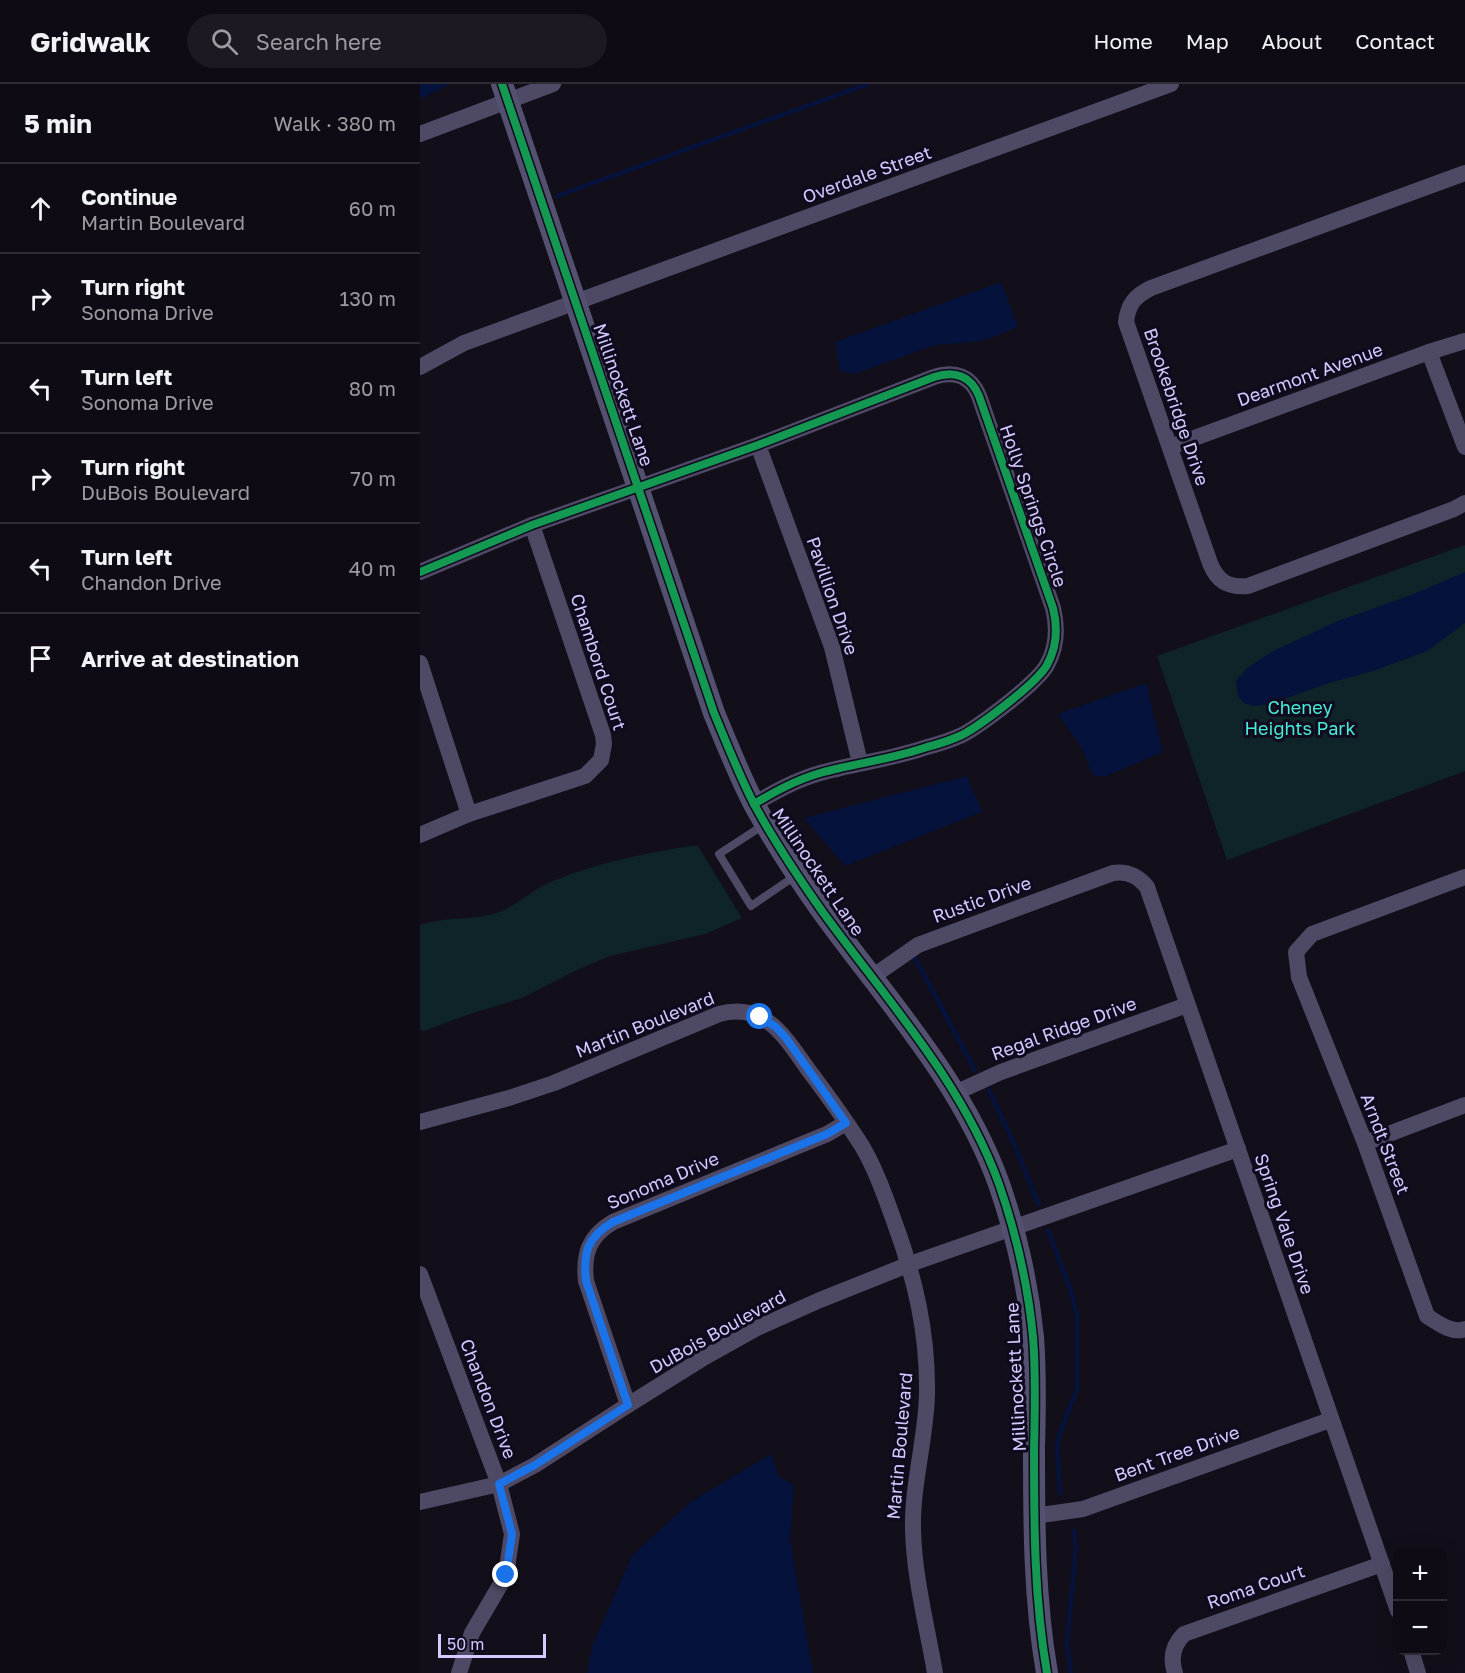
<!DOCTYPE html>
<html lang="en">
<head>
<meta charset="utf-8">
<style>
	body { margin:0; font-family:"Golos Text",sans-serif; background:#1c1922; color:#f1f3f6 }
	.controls { position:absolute; right:18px; bottom:18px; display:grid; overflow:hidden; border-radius:12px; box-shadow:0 6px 24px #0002 }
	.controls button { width:54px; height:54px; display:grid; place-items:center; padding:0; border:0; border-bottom:2px solid #2e2b34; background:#0e0b14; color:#f1f3f6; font:30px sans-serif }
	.scale { position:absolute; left:18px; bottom:15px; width:108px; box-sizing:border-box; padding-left:6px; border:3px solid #d5c9ff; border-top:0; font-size:16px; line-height:21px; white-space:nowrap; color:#d5c9ff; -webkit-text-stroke:4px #100a1f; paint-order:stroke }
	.stop { position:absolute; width:18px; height:18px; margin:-14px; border:4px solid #1a73e8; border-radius:50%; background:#fff }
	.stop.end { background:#1a73e8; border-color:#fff; box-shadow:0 2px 6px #0008 }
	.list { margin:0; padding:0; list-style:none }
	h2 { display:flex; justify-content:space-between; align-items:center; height:78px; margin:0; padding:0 24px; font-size:26px }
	h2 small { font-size:20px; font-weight:400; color:#9b9ba0 }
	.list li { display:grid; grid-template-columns:39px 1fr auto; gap:18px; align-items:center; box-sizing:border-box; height:90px; padding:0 24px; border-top:2px solid #2e2b34 }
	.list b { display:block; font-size:22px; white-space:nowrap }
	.list p { margin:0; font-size:20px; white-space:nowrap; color:#9b9ba0 }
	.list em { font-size:20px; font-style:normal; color:#9b9ba0 }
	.icon { flex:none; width:33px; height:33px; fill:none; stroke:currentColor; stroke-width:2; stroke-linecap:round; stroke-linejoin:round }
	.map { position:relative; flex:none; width:1045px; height:1589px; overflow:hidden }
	header { display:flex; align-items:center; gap:36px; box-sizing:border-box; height:84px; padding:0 30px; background:#0e0b14; border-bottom:2px solid #2e2b34 }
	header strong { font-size:28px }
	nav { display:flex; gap:33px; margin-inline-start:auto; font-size:21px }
	.search { width:420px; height:54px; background:#1c1922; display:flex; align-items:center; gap:15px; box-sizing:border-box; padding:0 21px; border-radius:33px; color:#9b9ba0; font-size:22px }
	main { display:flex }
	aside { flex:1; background:#0e0b14 }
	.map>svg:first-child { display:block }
	.green { fill:#0e2428 }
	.water { fill:#05123c }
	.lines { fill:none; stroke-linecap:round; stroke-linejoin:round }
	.stream { stroke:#05123c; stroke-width:4.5 }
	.lane { stroke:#4e4965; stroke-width:8 }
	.street { stroke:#4e4965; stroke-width:16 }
	.secondary { stroke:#54506f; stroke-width:22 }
	.cycleway-casing { stroke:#100a1f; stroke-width:11 }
	.cycleway { stroke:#139951; stroke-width:8 }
	.route { stroke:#1a73e8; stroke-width:8 }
	.labels { text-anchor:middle; stroke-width:6; stroke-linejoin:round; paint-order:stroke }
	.street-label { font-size:18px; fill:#d5c9ff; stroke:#100a1f }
	.park-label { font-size:18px; fill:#48ebd6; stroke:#100a1f }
</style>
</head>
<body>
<header>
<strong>Gridwalk</strong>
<div class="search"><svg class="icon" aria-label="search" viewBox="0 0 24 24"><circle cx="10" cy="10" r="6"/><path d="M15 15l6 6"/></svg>Search here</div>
<nav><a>Home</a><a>Map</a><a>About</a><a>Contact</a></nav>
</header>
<main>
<aside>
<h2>5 min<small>Walk · 380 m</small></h2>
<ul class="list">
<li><svg class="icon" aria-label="ahead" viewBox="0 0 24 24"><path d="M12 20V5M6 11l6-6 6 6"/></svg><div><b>Continue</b><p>Martin Boulevard</p></div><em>60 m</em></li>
<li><svg class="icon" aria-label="right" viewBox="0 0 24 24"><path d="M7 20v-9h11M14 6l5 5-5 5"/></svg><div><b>Turn right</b><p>Sonoma Drive</p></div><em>130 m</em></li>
<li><svg class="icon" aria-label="left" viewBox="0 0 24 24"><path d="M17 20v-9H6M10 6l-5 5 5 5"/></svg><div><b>Turn left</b><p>Sonoma Drive</p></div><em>80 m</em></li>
<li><svg class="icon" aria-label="right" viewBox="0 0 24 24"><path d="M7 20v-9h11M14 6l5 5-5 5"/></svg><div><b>Turn right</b><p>DuBois Boulevard</p></div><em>70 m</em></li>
<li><svg class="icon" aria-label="left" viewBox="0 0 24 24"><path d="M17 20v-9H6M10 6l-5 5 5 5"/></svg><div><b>Turn left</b><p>Chandon Drive</p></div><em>40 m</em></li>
<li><svg class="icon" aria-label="arrive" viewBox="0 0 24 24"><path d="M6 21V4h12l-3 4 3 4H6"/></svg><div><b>Arrive at destination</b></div></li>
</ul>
</aside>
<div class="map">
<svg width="1045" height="1589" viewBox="0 0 1045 1589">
	<rect width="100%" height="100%" fill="#120f1a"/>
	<!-- green -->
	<g class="green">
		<polygon points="1045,461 1045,687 807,776 737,572"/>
		<path d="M 271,762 L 278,762 L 322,834 L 285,850 L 190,872 L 157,886 L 102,914 L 44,932 L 4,947 L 0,946 L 0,841 C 25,832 52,837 77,829 C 97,822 113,805 133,797 C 177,779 224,769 271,762 Z"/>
	</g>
	<!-- water -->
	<g class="water">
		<polygon points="0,0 30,0 0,15"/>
		<polygon points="581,198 598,243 563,257 515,261 435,290 420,287 415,258"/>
		<polygon points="1045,488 1045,539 1007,567 956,586 909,599 849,620 833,622 824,619 818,612 816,597 827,584 853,567 918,537 991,511"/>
		<polygon points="726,599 743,668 684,693 673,691 660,661 638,630"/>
		<polygon points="547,692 562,728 425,782 384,734"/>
		<polygon points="351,1370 359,1393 374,1401 370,1456 393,1589 167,1589 173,1560 212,1472 270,1418"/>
	</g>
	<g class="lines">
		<!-- stream -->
		<g class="stream">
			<polyline points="137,112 448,0"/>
			<polyline points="494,872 555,986"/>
			<polyline points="569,1006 595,1062 619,1121"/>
			<polyline points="628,1146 651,1207 657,1232 657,1305 640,1349 637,1362 640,1409"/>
			<polyline points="651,1589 647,1558 656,1464 654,1447"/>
		</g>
		<!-- lane -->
		<polyline class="lane" points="345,740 299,770 331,822 375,792"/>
		<!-- street -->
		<g class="street">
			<polyline points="0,50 133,0"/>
			<path d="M 1045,89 L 731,204 C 715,212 708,220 706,238 L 790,479 C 797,497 808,504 828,502 L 1034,425 L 1045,419"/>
			<polyline points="1009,268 1045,363"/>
			<polyline points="0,283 44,259 751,0"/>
			<polyline points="338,361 412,563 440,679"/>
			<polyline points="750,363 1009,268 1045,257"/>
			<path d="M 0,488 L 112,441 L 338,361 L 514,293 C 535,286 551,292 559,312 L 633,524 C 638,544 637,563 627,581 C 617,599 561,641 542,651 C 531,656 519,660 507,663 C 473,675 436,679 400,689 C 376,696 356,707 334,720"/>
			<polyline points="0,579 49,730"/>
			<polyline points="0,751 49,730 165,692 181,676 184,660 183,651 112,441"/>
			<path d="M 1045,793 L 892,850 L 876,868 L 879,893 L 945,1059 L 1007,1232 C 1018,1239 1032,1250 1045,1245"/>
			<path d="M 452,893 L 498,861 L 693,789 C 708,787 718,792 727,803 L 978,1527"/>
			<polyline points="535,1009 581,988 767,921"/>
			<path d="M 0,1038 L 89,1014 L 134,999 L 299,930 C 346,917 366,955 390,988 C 408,1012 426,1037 442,1062 C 456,1086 465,1112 474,1137 C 495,1194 508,1249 507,1310 C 506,1355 492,1400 493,1445 C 494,1493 507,1542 515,1589"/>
			<polyline points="945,1059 1045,1021"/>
			<polyline points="0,1190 79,1400 92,1450 86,1491 52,1549 39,1589"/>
			<path d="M 208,1321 L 166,1197 C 163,1170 169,1152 193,1138 L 407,1050 L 426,1039"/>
			<polyline points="0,1418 79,1400 115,1381 208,1321 285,1273 337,1244 400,1216 490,1180 818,1065"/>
			<polyline points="614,1432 663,1425 910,1336"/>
			<polyline points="991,1566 998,1589"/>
			<path d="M 755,1589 C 750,1574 753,1561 764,1550 L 962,1480"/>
		</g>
		<!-- secondary -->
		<path class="secondary" d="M 82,0 L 294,629 C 307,660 319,691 334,720 C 354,757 378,793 402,827 C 465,914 542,997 579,1100 C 596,1149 608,1201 613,1253 C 616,1290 615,1327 614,1364 C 614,1439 614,1514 627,1589"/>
		<defs>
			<g id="cycleway">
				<path d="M 82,0 L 294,629 C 307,660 319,691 334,720 C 354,757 378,793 402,827 C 465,914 542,997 579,1100 C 596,1149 608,1201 613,1253 C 616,1290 615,1327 614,1364 C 614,1439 614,1514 627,1589"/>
				<path d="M 0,488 L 112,441 L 338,361 L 514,293 C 535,286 551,292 559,312 L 633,524 C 638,544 637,563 627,581 C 617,599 561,641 542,651 C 531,656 519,660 507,663 C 473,675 436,679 400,689 C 376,696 356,707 334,720"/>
			</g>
		</defs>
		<!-- cycleway casing -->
		<use href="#cycleway" class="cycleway-casing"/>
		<!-- cycleway -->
		<use href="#cycleway" class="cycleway"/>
	</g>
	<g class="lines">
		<!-- route -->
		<path class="route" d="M 86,1491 L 92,1450 L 79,1400 L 115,1381 L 208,1321 L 166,1197 C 163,1169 167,1153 193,1138 L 407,1050 L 426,1039 L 366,954 L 356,943 L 340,933"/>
	</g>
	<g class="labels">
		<!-- street labels -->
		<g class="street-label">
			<text transform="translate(447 91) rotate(-20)" y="6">Overdale Street</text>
			<text transform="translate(890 291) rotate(-20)" y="6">Dearmont Avenue</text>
			<text transform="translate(203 311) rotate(71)" y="6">Millinockett Lane</text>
			<text transform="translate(756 323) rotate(71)" y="6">Brookebridge Drive</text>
			<text transform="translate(613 422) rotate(71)" y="6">Holly Springs Circle</text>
			<text transform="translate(412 512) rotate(71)" y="6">Pavillion Drive</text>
			<text transform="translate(178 578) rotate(72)" y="6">Chambord Court</text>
			<text transform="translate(398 788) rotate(56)" y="6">Millinockett Lane</text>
			<text transform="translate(562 816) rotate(-20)" y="6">Rustic Drive</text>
			<text transform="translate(225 941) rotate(-22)" y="6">Martin Boulevard</text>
			<text transform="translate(644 945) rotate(-20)" y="6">Regal Ridge Drive</text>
			<text transform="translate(965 1060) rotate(69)" y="6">Arndt Street</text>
			<text transform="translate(243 1097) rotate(-23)" y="6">Sonoma Drive</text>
			<text transform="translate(864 1140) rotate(71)" y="6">Spring Vale Drive</text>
			<text transform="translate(298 1248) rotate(-29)" y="6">DuBois Boulevard</text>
			<text transform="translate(596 1293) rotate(-93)" y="6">Millinockett Lane</text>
			<text transform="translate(68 1315) rotate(69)" y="6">Chandon Drive</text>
			<text transform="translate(480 1362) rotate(-85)" y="6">Martin Boulevard</text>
			<text transform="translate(757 1370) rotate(-20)" y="6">Bent Tree Drive</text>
			<text transform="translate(836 1503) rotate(-19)" y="6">Roma Court</text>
		</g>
		<!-- park labels -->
		<g class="park-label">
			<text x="880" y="630">Cheney<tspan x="880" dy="21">Heights Park</tspan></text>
		</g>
	</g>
</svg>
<div class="controls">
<button>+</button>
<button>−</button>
</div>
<div class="scale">50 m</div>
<div class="stop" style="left:340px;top:933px"></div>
<div class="stop end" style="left:86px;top:1491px"></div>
</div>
</main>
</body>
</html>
